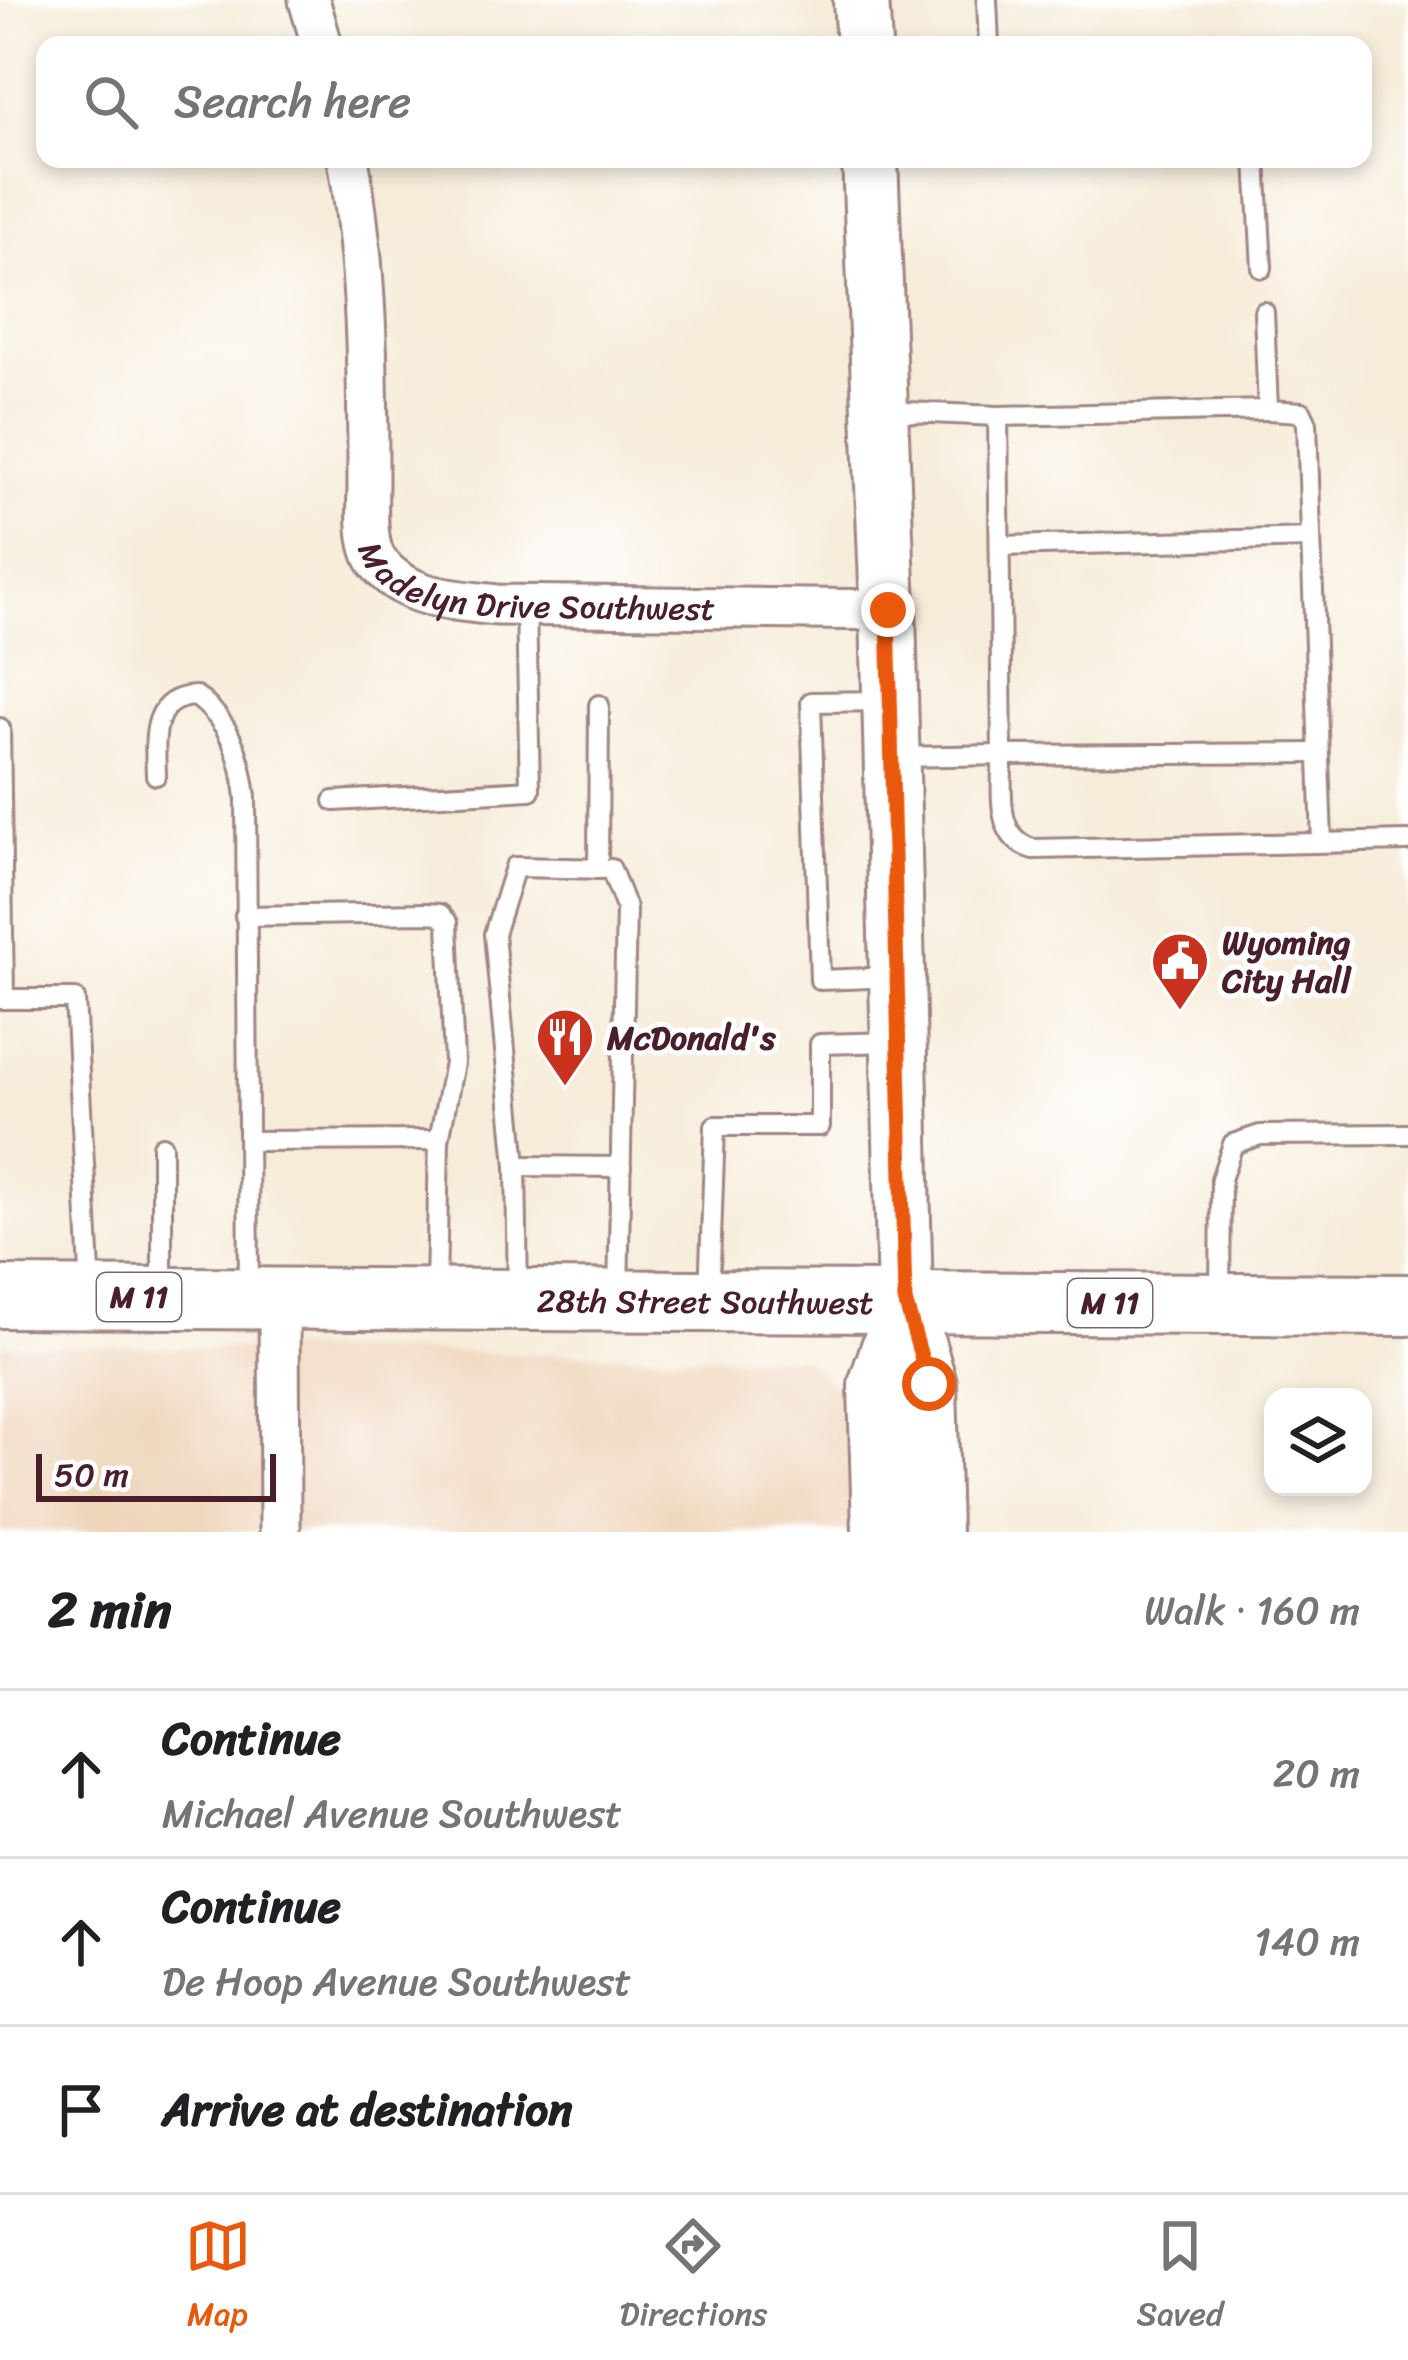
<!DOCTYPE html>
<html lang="en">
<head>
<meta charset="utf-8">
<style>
	body { margin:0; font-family:Sriracha,sans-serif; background:#f2f2f2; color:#202124 }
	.controls { position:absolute; right:36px; bottom:36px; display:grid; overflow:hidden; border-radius:24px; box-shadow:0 6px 18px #0003 }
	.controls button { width:108px; height:108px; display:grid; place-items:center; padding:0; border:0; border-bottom:3px solid #e0e0e0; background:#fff; color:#202124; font:60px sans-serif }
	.scale { position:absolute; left:36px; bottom:30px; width:240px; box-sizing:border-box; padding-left:12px; border:6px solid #4a1f2b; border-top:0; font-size:33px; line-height:42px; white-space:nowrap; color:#4a1f2b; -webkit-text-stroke:9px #fff; paint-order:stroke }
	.stop { position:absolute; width:36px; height:36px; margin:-27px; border:9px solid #ea580c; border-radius:50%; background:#fff }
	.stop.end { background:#ea580c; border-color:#fff; box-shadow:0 3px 12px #0008 }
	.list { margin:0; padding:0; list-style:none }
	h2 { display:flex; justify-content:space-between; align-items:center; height:156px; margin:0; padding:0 48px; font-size:51px }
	h2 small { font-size:39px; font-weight:400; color:#757577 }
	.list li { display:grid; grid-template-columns:78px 1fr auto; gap:36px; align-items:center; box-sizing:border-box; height:168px; padding:0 48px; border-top:3px solid #e0e0e0 }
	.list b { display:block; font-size:45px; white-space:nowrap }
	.list p { margin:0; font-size:39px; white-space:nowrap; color:#757577 }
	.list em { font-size:39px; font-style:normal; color:#757577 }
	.icon { flex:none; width:66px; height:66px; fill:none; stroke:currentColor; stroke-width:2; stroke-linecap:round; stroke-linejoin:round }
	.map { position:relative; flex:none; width:1408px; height:1532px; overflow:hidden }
	.search { position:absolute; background:#fff; box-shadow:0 6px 18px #0003; left:36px; right:36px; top:36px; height:132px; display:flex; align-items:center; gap:30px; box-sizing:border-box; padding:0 42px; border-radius:24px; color:#757577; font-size:45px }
	.sheet { height:660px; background:#fff }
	nav { display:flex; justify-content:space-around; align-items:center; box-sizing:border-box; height:168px; border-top:3px solid #e0e0e0; background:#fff; font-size:33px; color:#757577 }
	nav a { display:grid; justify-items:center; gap:6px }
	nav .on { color:#ea580c }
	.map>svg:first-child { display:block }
	.built { fill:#efd6bb }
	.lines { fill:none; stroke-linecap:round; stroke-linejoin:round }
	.lane-casing { stroke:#a08682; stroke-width:24 }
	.street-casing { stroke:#a08682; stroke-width:45 }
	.secondary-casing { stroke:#a08682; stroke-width:60 }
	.primary-casing { stroke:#a08682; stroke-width:66 }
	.lane { stroke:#fff; stroke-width:18 }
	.street { stroke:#fff; stroke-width:39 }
	.secondary { stroke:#fff; stroke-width:54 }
	.primary { stroke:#fff; stroke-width:60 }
	.route { stroke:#ea580c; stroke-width:15 }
	.labels { text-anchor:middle; stroke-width:10; stroke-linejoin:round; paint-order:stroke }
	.shield { fill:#fff; stroke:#80626b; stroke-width:3 }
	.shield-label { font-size:30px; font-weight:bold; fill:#4a1f2b }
	.street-label { font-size:33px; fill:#4a1f2b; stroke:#fff }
	.poi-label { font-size:33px; font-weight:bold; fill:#4a1f2b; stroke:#fff; text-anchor:start }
</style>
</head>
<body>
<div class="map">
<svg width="1408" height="1532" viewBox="0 0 1408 1532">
	<rect width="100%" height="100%" fill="#fff"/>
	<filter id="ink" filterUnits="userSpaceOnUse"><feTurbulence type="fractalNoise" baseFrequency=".00833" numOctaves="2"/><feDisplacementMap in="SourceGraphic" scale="24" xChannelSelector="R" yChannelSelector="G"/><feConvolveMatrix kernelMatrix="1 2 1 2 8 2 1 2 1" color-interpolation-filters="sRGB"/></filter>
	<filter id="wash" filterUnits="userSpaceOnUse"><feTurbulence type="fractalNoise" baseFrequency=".004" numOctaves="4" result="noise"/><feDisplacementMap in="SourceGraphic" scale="48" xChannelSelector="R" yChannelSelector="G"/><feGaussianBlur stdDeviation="2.7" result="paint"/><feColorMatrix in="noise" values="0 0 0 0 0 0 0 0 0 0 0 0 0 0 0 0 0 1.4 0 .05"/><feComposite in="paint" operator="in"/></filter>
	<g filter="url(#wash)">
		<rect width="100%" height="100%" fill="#f6ecd9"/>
		<!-- built -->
		<polygon class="built" points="0,1345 802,1358 856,1405 860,1532 0,1532"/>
	</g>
	<g filter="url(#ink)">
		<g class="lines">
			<defs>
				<g id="lane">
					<polyline points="987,0 989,45"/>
					<polyline points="1256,159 1262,268"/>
					<polyline points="1268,410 1302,412 1307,423 1322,842"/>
					<polyline points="885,411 998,416 1002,755 1318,753"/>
					<polyline points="998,416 1268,410 1264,312"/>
					<polyline points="1000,546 1311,538"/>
					<polyline points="886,701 811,702 820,980 895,977"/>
					<polyline points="0,728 4,999"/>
					<path d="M 898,757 L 1002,755 C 1003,788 993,838 1033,849 L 1408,841"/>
					<path d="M 156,775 C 155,739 150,697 196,696 C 230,722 241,755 246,797 L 249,1293"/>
					<polyline points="334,801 530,790 526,606"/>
					<polyline points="598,869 599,705"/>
					<polyline points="245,916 426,913 440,914 448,923 454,1063 439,1140 436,1291"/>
					<polyline points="0,999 75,999 91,1291"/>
					<polyline points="250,1141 439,1140"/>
					<polyline points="162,1146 162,1291"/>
					<polyline points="516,1166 621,1167"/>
					<polyline points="518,1294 516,1166 494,934 515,867 611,869 626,908 618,1295"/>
					<polyline points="709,1295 715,1126 820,1126 820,1044 893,1042"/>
					<polyline points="1220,1297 1221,1179 1233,1144 1260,1135 1408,1134"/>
				</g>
				<g id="street">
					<polyline points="309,0 322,45"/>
					<path id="s1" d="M 348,159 C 367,265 368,374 368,483 C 368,505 364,546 379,564 C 408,600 455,600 497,605 L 888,610"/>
					<polyline points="279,1298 280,1532"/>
				</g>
				<g id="secondary">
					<polyline points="861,0 864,45"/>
					<polyline points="870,159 888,610 905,1301 929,1384 933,1532"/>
					<polyline points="880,1532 876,1385 905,1301"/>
				</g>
				<g id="primary">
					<path id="s2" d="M 0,1297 L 1408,1305"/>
				</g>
			</defs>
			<!-- lane casing -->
			<use href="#lane" class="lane-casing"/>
			<!-- street casing -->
			<use href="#street" class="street-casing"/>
			<!-- secondary casing -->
			<use href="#secondary" class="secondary-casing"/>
			<!-- primary casing -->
			<use href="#primary" class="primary-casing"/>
			<!-- lane -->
			<use href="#lane" class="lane"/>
			<!-- street -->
			<use href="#street" class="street"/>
			<!-- secondary -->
			<use href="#secondary" class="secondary"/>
			<!-- primary -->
			<use href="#primary" class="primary"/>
		</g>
	</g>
	<g class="lines" filter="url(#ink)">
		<!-- route -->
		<polyline class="route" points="888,610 905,1301 929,1384"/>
	</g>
	<!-- icons -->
	<defs>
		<symbol id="civic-pin" viewBox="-11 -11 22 30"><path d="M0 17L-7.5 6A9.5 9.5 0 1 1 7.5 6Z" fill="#c8321e" stroke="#fff"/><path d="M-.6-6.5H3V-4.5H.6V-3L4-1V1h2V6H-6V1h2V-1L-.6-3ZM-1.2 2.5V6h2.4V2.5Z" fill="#fff"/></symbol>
		<symbol id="restaurant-pin" viewBox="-11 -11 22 30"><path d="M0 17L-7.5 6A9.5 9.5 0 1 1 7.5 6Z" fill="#c8321e" stroke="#fff"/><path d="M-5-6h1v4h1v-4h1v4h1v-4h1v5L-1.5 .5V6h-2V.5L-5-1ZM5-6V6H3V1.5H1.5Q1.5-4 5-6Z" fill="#fff"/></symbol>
	</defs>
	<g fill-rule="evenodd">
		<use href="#civic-pin" x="1147" y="928" width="66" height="90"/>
		<use href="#restaurant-pin" x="532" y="1004" width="66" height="90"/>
	</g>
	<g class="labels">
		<!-- shield labels -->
		<g class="shield">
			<rect x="97" y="1273" width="84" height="48" rx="9"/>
			<rect x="1068" y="1279" width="84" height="48" rx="9"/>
		</g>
		<g class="shield-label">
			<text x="139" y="1307">M 11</text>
			<text x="1110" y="1313">M 11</text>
		</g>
		<!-- street labels -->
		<g class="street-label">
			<text dy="12" stroke="none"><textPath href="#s1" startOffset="570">Madelyn Drive Southwest</textPath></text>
			<text dy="12" stroke="none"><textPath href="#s2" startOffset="705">28th Street Southwest</textPath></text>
		</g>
		<!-- poi labels -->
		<g class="poi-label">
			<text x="1222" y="954">Wyoming<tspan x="1222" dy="38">City Hall</tspan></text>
			<text x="607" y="1049">McDonald's</text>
		</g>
	</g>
</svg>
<div class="controls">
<button><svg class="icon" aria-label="layers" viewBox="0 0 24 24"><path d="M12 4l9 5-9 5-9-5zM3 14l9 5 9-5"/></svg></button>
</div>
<div class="scale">50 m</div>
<div class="stop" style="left:929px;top:1384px"></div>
<div class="stop end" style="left:888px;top:610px"></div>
<div class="search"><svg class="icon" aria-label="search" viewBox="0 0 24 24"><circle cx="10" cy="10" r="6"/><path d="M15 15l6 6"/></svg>Search here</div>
</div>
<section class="sheet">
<h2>2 min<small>Walk · 160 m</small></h2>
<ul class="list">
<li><svg class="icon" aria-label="ahead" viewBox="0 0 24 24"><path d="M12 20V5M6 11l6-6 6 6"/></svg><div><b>Continue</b><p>Michael Avenue Southwest</p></div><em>20 m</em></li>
<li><svg class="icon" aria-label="ahead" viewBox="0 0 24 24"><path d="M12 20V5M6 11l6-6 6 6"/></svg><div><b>Continue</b><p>De Hoop Avenue Southwest</p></div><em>140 m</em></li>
<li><svg class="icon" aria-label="arrive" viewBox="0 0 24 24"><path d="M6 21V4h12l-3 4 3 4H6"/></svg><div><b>Arrive at destination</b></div></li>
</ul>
</section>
<nav>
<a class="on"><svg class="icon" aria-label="map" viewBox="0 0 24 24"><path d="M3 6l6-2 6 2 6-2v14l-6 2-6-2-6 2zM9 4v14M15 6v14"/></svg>Map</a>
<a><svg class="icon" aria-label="directions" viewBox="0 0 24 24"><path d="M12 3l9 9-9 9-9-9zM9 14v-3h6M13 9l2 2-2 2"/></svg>Directions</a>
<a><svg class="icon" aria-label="saved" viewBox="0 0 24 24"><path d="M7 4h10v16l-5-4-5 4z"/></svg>Saved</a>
</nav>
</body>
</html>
